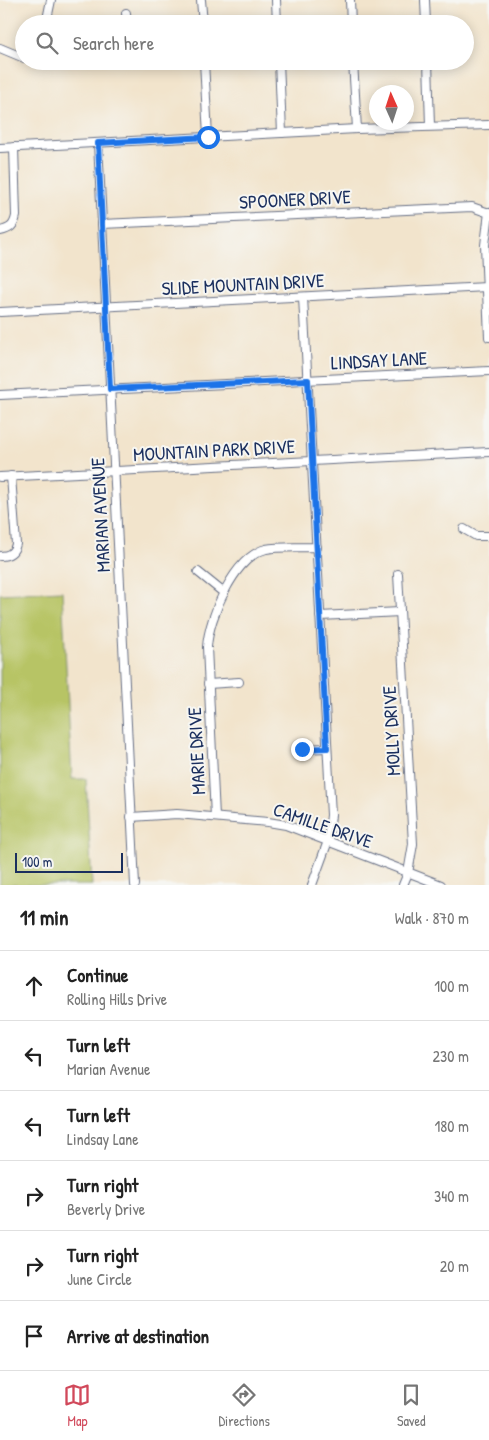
<!DOCTYPE html>
<html lang="en">
<head>
<meta charset="utf-8">
<style>
	body { margin:0; font-family:"Patrick Hand",sans-serif; background:#f6f6f6; color:#222 }
	.compass { position:absolute; left:369px; top:85px; width:45px; height:45px; border-radius:50%; background:#fff; box-shadow:0 2px 12px #0003; rotate:357deg }
	.scale { position:absolute; left:15px; bottom:12px; width:108px; box-sizing:border-box; padding-left:5px; border:2px solid #1b2f5e; border-top:0; font-size:14px; line-height:18px; white-space:nowrap; color:#1b2f5e; -webkit-text-stroke:4px #f6f6f2; paint-order:stroke }
	.stop { position:absolute; width:15px; height:15px; margin:-11px; border:4px solid #1a73e8; border-radius:50%; background:#fff }
	.stop.end { background:#1a73e8; border-color:#fff; box-shadow:0 1px 5px #0008 }
	.list { margin:0; padding:0; list-style:none }
	h2 { display:flex; justify-content:space-between; align-items:center; height:65px; margin:0; padding:0 20px; font-size:21px }
	h2 small { font-size:16px; font-weight:400; color:#767676 }
	.list li { display:grid; grid-template-columns:32px 1fr auto; gap:15px; align-items:center; box-sizing:border-box; height:70px; padding:0 20px; border-top:1px solid #e0e0e0 }
	.list b { display:block; font-size:19px; white-space:nowrap }
	.list p { margin:0; font-size:16px; white-space:nowrap; color:#767676 }
	.list em { font-size:16px; font-style:normal; color:#767676 }
	.icon { flex:none; width:28px; height:28px; fill:none; stroke:currentColor; stroke-width:2; stroke-linecap:round; stroke-linejoin:round }
	.map { position:relative; flex:none; width:489px; height:885px; overflow:hidden }
	.search { position:absolute; background:#fff; box-shadow:0 2px 12px #0003; left:15px; right:15px; top:15px; height:55px; display:flex; align-items:center; gap:12px; box-sizing:border-box; padding:0 18px; border-radius:28px; color:#767676; font-size:19px }
	.sheet { height:485px; background:#fff }
	nav { display:flex; justify-content:space-around; align-items:center; box-sizing:border-box; height:70px; border-top:1px solid #e0e0e0; background:#fff; font-size:14px; color:#767676 }
	nav a { display:grid; justify-items:center; gap:2px }
	nav .on { color:#d1495b }
	.map>svg:first-child { display:block }
	.green { fill:#b7c465; stroke:#697a62 }
	.lines { fill:none; stroke-linecap:round; stroke-linejoin:round }
	.minor-casing { stroke:#666e84; stroke-width:10 }
	.minor { stroke:#fff; stroke-width:8 }
	.route { stroke:#1a73e8; stroke-width:6 }
	.labels { text-anchor:middle; stroke-width:4; stroke-linejoin:round; paint-order:stroke }
	.street-label { font-size:19px; fill:#1b2f5e; stroke:#f6f6f2 }
</style>
</head>
<body>
<div class="map">
<svg width="489" height="885" viewBox="0 0 489 885">
	<rect width="100%" height="100%" fill="#f6f6f2"/>
	<filter id="ink" filterUnits="userSpaceOnUse"><feTurbulence type="fractalNoise" baseFrequency=".02" numOctaves="2"/><feDisplacementMap in="SourceGraphic" scale="10" xChannelSelector="R" yChannelSelector="G"/><feConvolveMatrix kernelMatrix="1 2 1 2 8 2 1 2 1" color-interpolation-filters="sRGB"/></filter>
	<filter id="wash" filterUnits="userSpaceOnUse"><feTurbulence type="fractalNoise" baseFrequency=".0096" numOctaves="4" result="noise"/><feDisplacementMap in="SourceGraphic" scale="20" xChannelSelector="R" yChannelSelector="G"/><feGaussianBlur stdDeviation="1.12" result="paint"/><feColorMatrix in="noise" values="0 0 0 0 0 0 0 0 0 0 0 0 0 0 0 0 0 1.4 0 .05"/><feComposite in="paint" operator="in"/></filter>
	<g filter="url(#wash)">
		<rect width="100%" height="100%" fill="#f2e4cc"/>
		<!-- green -->
		<polygon class="green" points="62,591 72,779 86,779 92,885 0,885 0,594"/>
	</g>
	<g filter="url(#ink)">
		<g class="lines">
			<defs>
				<g id="minor">
					<polyline points="201,0 203,24"/>
					<polyline points="276,0 277,24"/>
					<polyline points="350,0 351,24"/>
					<polyline points="425,0 426,24"/>
					<polyline points="126,13 127,24"/>
					<polyline points="46,24 51,0"/>
					<polyline points="0,48 24,58"/>
					<polyline points="34,61 57,63 87,61"/>
					<polyline points="204,61 208,137"/>
					<polyline points="279,61 282,133"/>
					<polyline points="353,61 357,129"/>
					<polyline points="428,61 430,126"/>
					<polyline points="98,143 135,885"/>
					<polyline points="0,148 357,129 489,125"/>
					<polyline points="489,212 485,245 489,337"/>
					<polyline points="102,224 472,207 489,213"/>
					<path d="M 0,231 C 10,229 14,226 16,216 L 14,147"/>
					<polyline points="303,297 331,815 328,841 312,885"/>
					<polyline points="0,312 487,287"/>
					<polyline points="0,395 489,371"/>
					<polyline points="0,477 489,452"/>
					<polyline points="464,529 476,536 489,536"/>
					<path d="M 0,556 C 9,556 14,553 16,544 L 11,476"/>
					<polyline points="198,572 224,593"/>
					<polyline points="398,574 413,844 408,873 403,885"/>
					<polyline points="320,616 400,612"/>
					<polyline points="208,684 239,682"/>
					<polyline points="302,749 327,748"/>
					<polyline points="131,817 177,814 268,822 286,825 441,885"/>
					<path d="M 215,817 L 207,647 C 209,617 234,557 266,549 C 280,546 302,548 317,547"/>
				</g>
			</defs>
			<!-- minor casing -->
			<use href="#minor" class="minor-casing"/>
			<!-- minor -->
			<use href="#minor" class="minor"/>
		</g>
	</g>
	<g class="lines" filter="url(#ink)">
		<!-- route -->
		<polyline class="route" points="208,137 98,143 110,389 308,380 327,748 302,749"/>
	</g>
	<g class="labels">
		<!-- street labels -->
		<g class="street-label">
			<text transform="translate(295 199) rotate(-3)" y="7">SPOONER DRIVE</text>
			<text transform="translate(243 284) rotate(-3)" y="7">SLIDE MOUNTAIN DRIVE</text>
			<text transform="translate(379 360) rotate(-3)" y="7">LINDSAY LANE</text>
			<text transform="translate(214 450) rotate(-3)" y="7">MOUNTAIN PARK DRIVE</text>
			<text transform="translate(100 515) rotate(-93)" y="7">MARIAN AVENUE</text>
			<text transform="translate(391 731) rotate(-93)" y="7">MOLLY DRIVE</text>
			<text transform="translate(196 751) rotate(-93)" y="7">MARIE DRIVE</text>
			<text transform="translate(323 825) rotate(19)" y="7">CAMILLE DRIVE</text>
		</g>
	</g>
</svg>
<svg class="compass" viewBox="-18 -18 36 36"><path d="M0-13l5 13h-10z" fill="#e53935"/><path d="M0 13l5-13h-10z" fill="#767676"/></svg>
<div class="scale">100 m</div>
<div class="stop" style="left:208px;top:137px"></div>
<div class="stop end" style="left:302px;top:749px"></div>
<div class="search"><svg class="icon" aria-label="search" viewBox="0 0 24 24"><circle cx="10" cy="10" r="6"/><path d="M15 15l6 6"/></svg>Search here</div>
</div>
<section class="sheet">
<h2>11 min<small>Walk · 870 m</small></h2>
<ul class="list">
<li><svg class="icon" aria-label="ahead" viewBox="0 0 24 24"><path d="M12 20V5M6 11l6-6 6 6"/></svg><div><b>Continue</b><p>Rolling Hills Drive</p></div><em>100 m</em></li>
<li><svg class="icon" aria-label="left" viewBox="0 0 24 24"><path d="M17 20v-9H6M10 6l-5 5 5 5"/></svg><div><b>Turn left</b><p>Marian Avenue</p></div><em>230 m</em></li>
<li><svg class="icon" aria-label="left" viewBox="0 0 24 24"><path d="M17 20v-9H6M10 6l-5 5 5 5"/></svg><div><b>Turn left</b><p>Lindsay Lane</p></div><em>180 m</em></li>
<li><svg class="icon" aria-label="right" viewBox="0 0 24 24"><path d="M7 20v-9h11M14 6l5 5-5 5"/></svg><div><b>Turn right</b><p>Beverly Drive</p></div><em>340 m</em></li>
<li><svg class="icon" aria-label="right" viewBox="0 0 24 24"><path d="M7 20v-9h11M14 6l5 5-5 5"/></svg><div><b>Turn right</b><p>June Circle</p></div><em>20 m</em></li>
<li><svg class="icon" aria-label="arrive" viewBox="0 0 24 24"><path d="M6 21V4h12l-3 4 3 4H6"/></svg><div><b>Arrive at destination</b></div></li>
</ul>
</section>
<nav>
<a class="on"><svg class="icon" aria-label="map" viewBox="0 0 24 24"><path d="M3 6l6-2 6 2 6-2v14l-6 2-6-2-6 2zM9 4v14M15 6v14"/></svg>Map</a>
<a><svg class="icon" aria-label="directions" viewBox="0 0 24 24"><path d="M12 3l9 9-9 9-9-9zM9 14v-3h6M13 9l2 2-2 2"/></svg>Directions</a>
<a><svg class="icon" aria-label="saved" viewBox="0 0 24 24"><path d="M7 4h10v16l-5-4-5 4z"/></svg>Saved</a>
</nav>
</body>
</html>
